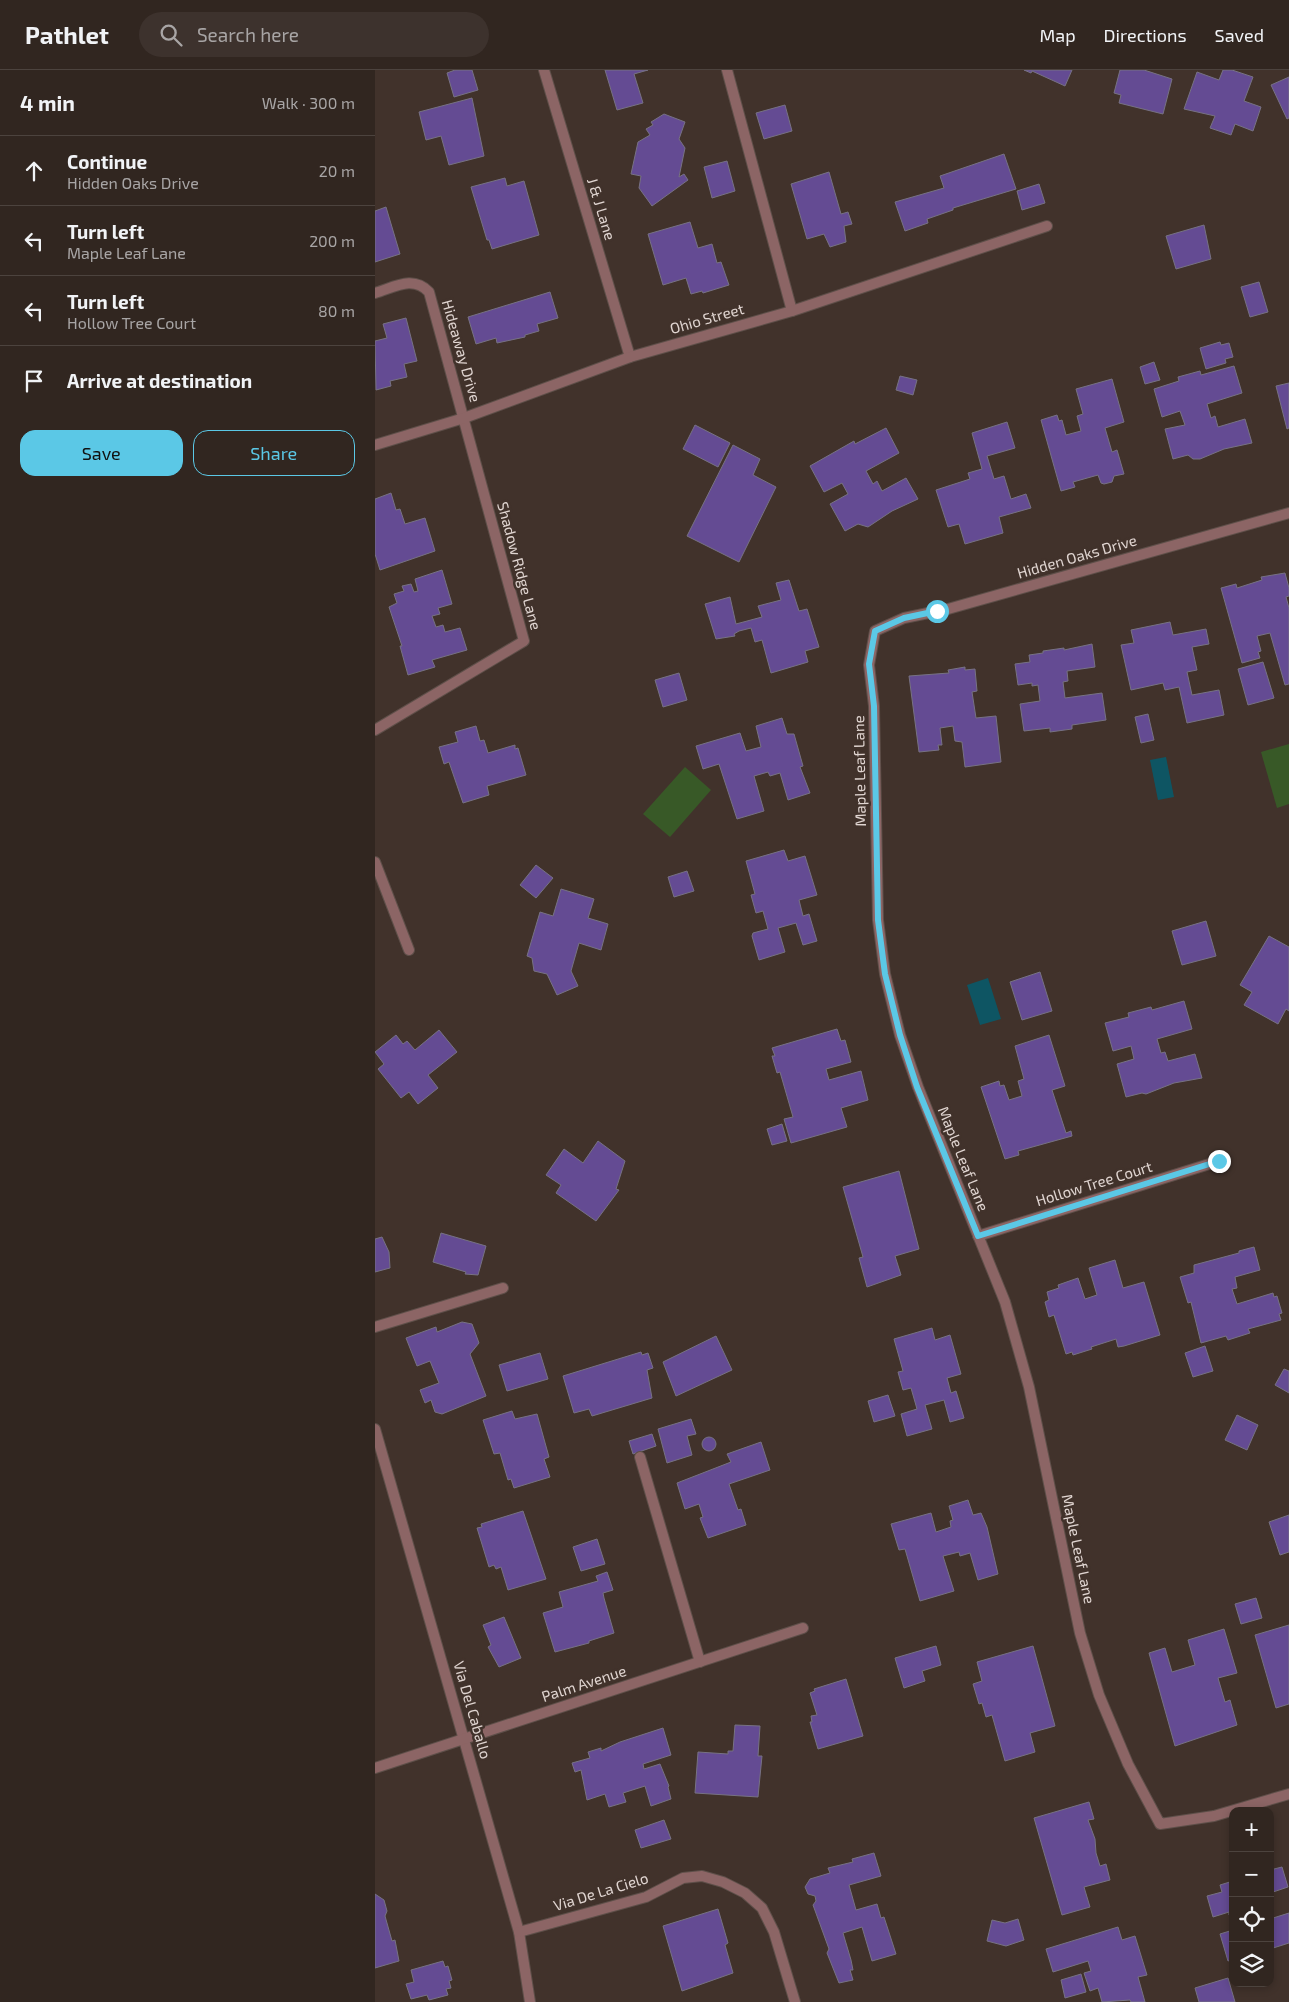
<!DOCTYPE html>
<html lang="en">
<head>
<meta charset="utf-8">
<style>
	body { margin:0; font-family:"Exo 2",sans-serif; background:#3d322d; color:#f1f3f6 }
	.controls { position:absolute; right:15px; bottom:15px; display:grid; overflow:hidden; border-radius:10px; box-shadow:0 2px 8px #0003 }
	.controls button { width:45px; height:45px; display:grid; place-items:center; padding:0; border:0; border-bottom:1px solid #4c433e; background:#312620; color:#f1f3f6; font:25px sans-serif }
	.stop { position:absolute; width:15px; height:15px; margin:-11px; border:4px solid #5bc8e6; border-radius:50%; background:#fff }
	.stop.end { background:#5bc8e6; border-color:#fff; box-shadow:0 1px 5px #0008 }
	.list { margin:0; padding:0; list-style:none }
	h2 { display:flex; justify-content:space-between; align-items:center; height:65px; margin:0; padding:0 20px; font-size:21px }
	h2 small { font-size:16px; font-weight:400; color:#a8a5a5 }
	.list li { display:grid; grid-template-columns:32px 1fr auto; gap:15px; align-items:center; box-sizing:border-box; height:70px; padding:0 20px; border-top:1px solid #4c433e }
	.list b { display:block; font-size:19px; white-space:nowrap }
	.list p { margin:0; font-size:16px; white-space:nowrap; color:#a8a5a5 }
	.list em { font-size:16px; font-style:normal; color:#a8a5a5 }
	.actions { display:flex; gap:10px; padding:15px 20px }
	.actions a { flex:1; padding:11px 0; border:1px solid #5bc8e6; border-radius:15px; text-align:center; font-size:18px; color:#5bc8e6 }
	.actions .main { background:#5bc8e6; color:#111 }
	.icon { flex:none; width:28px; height:28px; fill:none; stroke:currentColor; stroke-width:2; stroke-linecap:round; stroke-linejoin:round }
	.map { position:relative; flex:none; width:914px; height:1932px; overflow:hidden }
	header { display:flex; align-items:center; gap:30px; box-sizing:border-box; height:70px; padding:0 25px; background:#312620; border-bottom:1px solid #4c433e }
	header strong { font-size:24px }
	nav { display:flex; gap:28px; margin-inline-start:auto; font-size:18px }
	.search { width:350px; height:45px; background:#3d322d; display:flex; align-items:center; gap:12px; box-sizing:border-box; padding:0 18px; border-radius:28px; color:#a8a5a5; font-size:19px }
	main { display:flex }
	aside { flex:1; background:#312620 }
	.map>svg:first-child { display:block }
	.green { fill:#385927 }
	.water { fill:#0e5563 }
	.building { fill:#644b93; stroke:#777283 }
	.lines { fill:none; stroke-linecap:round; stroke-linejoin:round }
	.service-casing { stroke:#5e4f49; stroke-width:12 }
	.minor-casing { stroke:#5e4f49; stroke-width:12 }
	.service { stroke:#8c6565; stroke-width:10 }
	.minor { stroke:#8c6565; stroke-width:10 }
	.route { stroke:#5bc8e6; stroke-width:6 }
	.labels { text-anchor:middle; stroke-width:5; stroke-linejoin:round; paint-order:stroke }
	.street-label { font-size:15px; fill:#e0d5d1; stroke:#41322b }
</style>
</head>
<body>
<header>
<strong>Pathlet</strong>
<div class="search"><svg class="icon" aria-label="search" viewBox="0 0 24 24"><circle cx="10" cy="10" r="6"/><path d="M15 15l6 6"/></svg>Search here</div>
<nav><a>Map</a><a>Directions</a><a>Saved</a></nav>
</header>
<main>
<aside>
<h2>4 min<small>Walk · 300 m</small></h2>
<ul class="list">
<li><svg class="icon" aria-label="ahead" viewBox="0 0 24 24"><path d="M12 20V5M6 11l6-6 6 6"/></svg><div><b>Continue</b><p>Hidden Oaks Drive</p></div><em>20 m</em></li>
<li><svg class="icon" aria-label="left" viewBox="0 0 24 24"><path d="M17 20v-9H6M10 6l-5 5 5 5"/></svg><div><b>Turn left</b><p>Maple Leaf Lane</p></div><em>200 m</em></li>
<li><svg class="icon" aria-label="left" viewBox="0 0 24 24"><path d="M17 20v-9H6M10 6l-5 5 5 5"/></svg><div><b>Turn left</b><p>Hollow Tree Court</p></div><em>80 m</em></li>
<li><svg class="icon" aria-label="arrive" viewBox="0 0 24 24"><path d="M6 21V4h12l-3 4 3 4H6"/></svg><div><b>Arrive at destination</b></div></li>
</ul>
<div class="actions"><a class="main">Save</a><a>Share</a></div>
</aside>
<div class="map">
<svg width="914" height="1932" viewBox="0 0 914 1932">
	<rect width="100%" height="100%" fill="#41322b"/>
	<!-- green -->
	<g class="green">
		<polygon points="914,674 914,734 902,738 886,682"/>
		<polygon points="310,697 336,720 295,767 268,744"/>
	</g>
	<!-- water -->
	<g class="water">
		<polygon points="791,687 799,727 783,730 775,690"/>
		<polygon points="613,908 626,949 605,955 592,915"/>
	</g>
	<!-- building -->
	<g class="building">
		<polygon points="80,0 97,0 103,20 79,27 72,3"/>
		<polygon points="230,0 273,0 259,4 268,33 242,40"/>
		<polygon points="649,0 697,0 690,16 657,1 656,3"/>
		<polygon points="745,0 769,0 797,9 788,44 744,33 746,25 739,23"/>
		<polygon points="848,0 857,0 878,7 869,31 886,37 878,61 860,54 856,65 835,58 840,46 809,39 822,2 844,10"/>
		<polygon points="914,7 914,48 912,49 896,15"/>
		<polygon points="97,28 109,86 74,95 66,66 51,70 44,42"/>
		<polygon points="410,35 417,61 389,69 381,43"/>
		<polygon points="289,44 310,52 304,69 310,78 304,107 309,104 313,110 277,136 264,118 266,106 256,104 263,72 275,65 271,59 278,55 276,52"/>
		<polygon points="629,84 641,119 578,138 578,140 552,149 553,153 530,161 520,132 569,118 565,106"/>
		<polygon points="352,91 360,121 337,128 329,97"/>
		<polygon points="454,102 466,144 473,142 477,154 469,156 471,172 455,177 449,164 432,169 416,114"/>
		<polygon points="130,108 132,116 149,111 164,165 117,179 114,170 112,170 96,117"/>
		<polygon points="664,114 670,133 647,140 642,121"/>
		<polygon points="11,137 25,184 0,192 0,141"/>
		<polygon points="315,152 323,178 337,174 342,193 346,192 354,215 328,223 327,221 316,224 311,208 288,215 273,164"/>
		<polygon points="829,155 836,189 801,199 791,166"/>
		<polygon points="884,212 893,242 875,247 866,217"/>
		<polygon points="175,222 183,248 162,254 164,261 150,265 150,267 122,273 121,268 101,274 93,247"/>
		<polygon points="31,248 42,291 29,294 32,307 15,311 16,316 1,320 0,271 12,268 8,254"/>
		<polygon points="845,272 846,275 854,273 858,287 850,289 851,293 831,299 825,278"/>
		<polygon points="779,292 785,310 770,314 765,297"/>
		<polygon points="859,296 867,323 832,334 836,348 840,346 843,357 870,349 877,373 849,379 825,389 818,389 813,385 798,389 790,359 810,355 805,341 787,347 779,319 804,311 803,307 825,301 826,305"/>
		<polygon points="525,306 542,310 538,325 521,320"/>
		<polygon points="737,309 749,352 730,358 737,382 742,380 749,404 739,406 737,412 729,414 726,413 723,405 698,412 700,417 686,421 666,350 682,345 684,351 687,350 691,365 706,361 702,346 708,344 701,319"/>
		<polygon points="914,313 914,358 912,359 901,316"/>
		<polygon points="632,352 640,378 612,386 619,409 629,406 636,429 651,424 656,438 624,447 628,463 590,474 584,454 573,457 561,420 595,409 593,403 607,399 597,363"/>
		<polygon points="320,355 355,373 343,397 308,379"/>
		<polygon points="511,358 524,383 491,401 498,414 502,411 507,421 531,408 543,429 517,441 493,457 483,454 470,461 455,434 473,424 467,413 449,422 435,396 479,371 480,374"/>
		<polygon points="358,375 385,389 378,405 401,417 364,492 312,466"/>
		<polygon points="16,423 21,440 25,439 30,454 50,448 60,481 5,500 0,484 0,429"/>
		<polygon points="67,500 77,534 63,538 65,544 57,546 61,557 68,555 70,562 85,558 92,580 57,590 60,597 33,605 25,576 27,576 14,537 22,533 19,524 29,521 27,516 36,514 39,522 43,521 40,509"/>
		<polygon points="910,503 914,518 914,526 911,527 914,538 914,614 910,615 895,563 882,566 886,581 883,582 885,588 867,593 846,518 861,514 862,518 887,510 886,507"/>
		<polygon points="414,510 424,541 432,539 444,577 430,581 433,592 396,603 387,570 380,572 376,558 364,561 359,564 360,566 341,569 330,534 355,527 361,554 387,547 383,536 406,530 401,513"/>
		<polygon points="795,552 798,565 831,559 834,574 817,577 822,600 812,602 817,625 844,620 849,645 812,653 804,617 790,620 788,613 756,620 746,575 759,573 756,560"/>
		<polygon points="717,574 720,597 692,601 693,611 688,612 690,628 727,623 731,650 697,655 697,659 675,662 675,658 649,661 645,634 665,631 663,615 657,616 657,613 643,615 640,594 655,592 654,585 668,583 668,581 689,578 689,580"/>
		<polygon points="888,592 899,628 873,635 863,599"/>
		<polygon points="590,597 590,600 600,599 602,621 597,622 601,648 621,646 626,692 590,697 587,672 580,671 578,656 565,658 567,675 563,675 564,680 544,682 534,606 574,603 573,600"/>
		<polygon points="304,603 312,630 288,637 280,610"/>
		<polygon points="773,644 779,670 766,673 760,647"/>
		<polygon points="407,648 412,664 419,664 428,696 425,697 435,723 413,730 405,703 395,706 393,702 379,706 389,741 362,749 344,694 328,699 321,676 365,663 371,681 386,677 381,656"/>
		<polygon points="101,656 105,671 109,670 113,683 140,675 140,679 143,678 151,705 112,716 114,725 88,733 74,692 69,694 64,677 83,672 80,662"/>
		<polygon points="409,780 413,791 430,786 442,825 424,830 428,846 434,844 442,871 428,875 421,853 403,858 410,882 384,890 377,866 378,863 393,859 388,841 381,843 376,825 380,824 371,791"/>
		<polygon points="161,795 178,808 161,828 145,815"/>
		<polygon points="312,801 319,821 299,827 293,807"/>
		<polygon points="186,819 219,829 213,848 233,854 226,880 204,873 196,901 203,916 182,925 172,904 159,901 157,888 152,886 165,842 178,846"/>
		<polygon points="831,851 841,886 807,895 797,861"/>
		<polygon points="894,866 914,877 914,941 911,939 903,954 869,935 877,922 865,915"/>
		<polygon points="665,902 677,941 647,950 635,912"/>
		<polygon points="809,931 817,959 782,969 786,983 790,982 793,991 820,984 827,1008 799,1013 771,1024 767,1023 751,1027 742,994 759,989 756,976 738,981 730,953 754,947 753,943 776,937 777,940"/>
		<polygon points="462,959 466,971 470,970 476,992 451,999 454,1010 486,1001 493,1030 466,1038 472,1057 416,1073 409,1049 418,1047 405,1002 402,1003 397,986 400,986 397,978"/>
		<polygon points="64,960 82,982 53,1005 63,1018 43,1034 34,1022 26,1028 3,999 9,994 0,982 21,965 28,974 32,971 40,980"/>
		<polygon points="674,965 690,1016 677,1020 691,1063 696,1061 697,1066 643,1081 644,1085 630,1089 606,1017 624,1011 625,1016 629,1015 634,1030 647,1026 643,1011 649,1009 640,976"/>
		<polygon points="407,1054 412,1071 397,1075 392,1059"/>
		<polygon points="223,1071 250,1091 241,1119 244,1120 221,1151 181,1123 186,1115 171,1105 189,1079 208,1093"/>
		<polygon points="524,1101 544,1179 520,1186 526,1205 492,1217 484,1188 488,1187 468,1117"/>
		<polygon points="66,1163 111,1176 103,1205 90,1204 91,1202 58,1192"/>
		<polygon points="7,1167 14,1182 15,1198 0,1202 0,1169"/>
		<polygon points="879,1177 885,1200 860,1207 862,1218 857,1219 862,1234 898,1223 899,1227 902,1226 907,1243 904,1244 906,1250 873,1259 875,1263 853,1270 851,1266 826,1273 816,1232 813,1233 805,1207 819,1203 819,1195 864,1183 864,1181"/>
		<polygon points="740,1190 748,1218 769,1212 785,1265 749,1276 743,1277 741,1269 716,1277 717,1279 698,1285 697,1282 691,1284 679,1245 674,1247 670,1232 674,1230 672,1222 684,1218 683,1215 703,1208 710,1229 722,1225 714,1198"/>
		<polygon points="87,1252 97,1254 104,1273 95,1284 111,1326 67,1344 60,1342 56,1330 50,1333 45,1320 64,1313 55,1291 42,1296 31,1268 61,1257 62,1262"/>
		<polygon points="557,1258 560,1270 575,1265 586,1304 572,1308 576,1323 581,1321 589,1348 575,1352 569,1330 550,1335 557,1359 532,1366 526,1344 542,1339 536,1318 528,1320 523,1302 528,1301 519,1269"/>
		<polygon points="341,1266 357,1300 301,1326 288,1292"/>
		<polygon points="830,1276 838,1301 818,1307 810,1283"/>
		<polygon points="266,1282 267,1285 273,1283 278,1298 272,1300 277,1328 217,1346 214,1339 199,1343 188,1306"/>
		<polygon points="165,1283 173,1309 132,1321 124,1295"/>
		<polygon points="909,1299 914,1301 914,1323 900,1315"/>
		<polygon points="513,1325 520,1346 499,1352 493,1331"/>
		<polygon points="137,1341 140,1349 162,1344 174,1387 169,1389 175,1407 139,1418 136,1409 133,1410 125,1383 119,1384 108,1350"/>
		<polygon points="862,1345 883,1355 872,1380 850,1370"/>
		<polygon points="316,1349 321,1364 312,1366 317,1385 292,1393 283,1359"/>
		<polygon points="277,1364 281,1376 258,1384 254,1371"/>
		<circle cx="334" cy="1374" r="7"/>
		<polygon points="386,1372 395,1400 354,1414 363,1440 366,1439 371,1455 333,1468 325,1448 328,1447 324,1434 310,1439 302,1413 356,1392 352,1384"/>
		<polygon points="593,1430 598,1445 606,1443 612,1457 623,1504 603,1510 595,1483 585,1486 584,1482 568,1486 579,1521 545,1531 530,1479 524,1480 516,1454 556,1443 561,1462 576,1457 575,1451 578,1450 574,1436"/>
		<polygon points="148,1441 171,1509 133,1520 126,1497 121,1499 119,1495 114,1497 102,1458 107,1457 106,1454"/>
		<polygon points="914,1445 914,1482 905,1485 894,1452"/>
		<polygon points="222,1469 230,1494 206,1501 198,1477"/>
		<polygon points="232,1502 238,1520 228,1523 229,1528 239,1563 214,1571 214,1573 180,1582 168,1543 188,1537 184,1522 223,1511 221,1506"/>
		<polygon points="881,1528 887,1548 866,1554 860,1534"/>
		<polygon points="129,1547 146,1588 124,1597 113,1577 116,1575 108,1555"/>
		<polygon points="914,1555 914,1634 901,1638 880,1565"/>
		<polygon points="849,1559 862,1603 843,1608 850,1632 855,1630 862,1655 800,1676 774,1583 790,1578 797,1602 820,1595 813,1570"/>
		<polygon points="561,1576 566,1595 547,1601 550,1611 529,1618 520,1588"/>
		<polygon points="658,1576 680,1656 655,1663 660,1682 630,1691 617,1645 611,1647 607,1633 604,1634 598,1614 607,1611 602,1592"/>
		<polygon points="471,1609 488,1666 443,1679 435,1652 437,1652 436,1646 442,1645 435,1623 440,1621 439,1619"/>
		<polygon points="360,1655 385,1656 383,1686 387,1686 383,1727 320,1723 323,1682 353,1684 353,1681 358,1681"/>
		<polygon points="288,1658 296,1685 268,1694 269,1699 285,1694 294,1716 293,1717 296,1729 276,1736 270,1716 248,1723 251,1732 234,1737 230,1724 212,1730 206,1700 200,1702 197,1693 215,1688 213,1682 226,1678 226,1681 245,1672"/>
		<polygon points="714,1732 719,1749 713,1750 720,1769 721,1783 725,1796 731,1794 735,1810 709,1817 715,1837 687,1845 659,1748"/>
		<polygon points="289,1750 296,1769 266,1778 260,1760"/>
		<polygon points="499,1783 506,1806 474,1815 481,1840 502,1834 506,1848 509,1847 521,1884 497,1891 487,1857 468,1863 476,1890 478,1900 475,1900 478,1910 464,1913 452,1883 454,1879 438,1835 441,1831 440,1826 433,1824 430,1817 435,1809 455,1803 453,1798 478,1792 477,1789"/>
		<polygon points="907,1797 913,1817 895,1823 895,1800"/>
		<polygon points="858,1811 858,1844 854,1845 854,1842 838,1847 832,1826 847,1822 845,1815"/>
		<polygon points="0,1824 9,1830 12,1841 10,1846 17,1871 20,1870 24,1891 0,1898"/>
		<polygon points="343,1839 353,1873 350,1875 358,1903 307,1921 288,1856"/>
		<polygon points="914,1843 914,1873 895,1879 895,1849"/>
		<polygon points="643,1849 649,1870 631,1876 612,1871 617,1850 630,1853"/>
		<polygon points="743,1857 747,1870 760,1866 772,1905 763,1907 770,1932 756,1932 755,1930 727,1932 723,1918 715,1921 709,1903 716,1901 713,1891 678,1902 671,1879"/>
		<polygon points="858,1860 858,1889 853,1891 845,1864"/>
		<polygon points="68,1891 70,1897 73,1896 77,1910 74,1911 76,1918 71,1919 73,1925 54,1930 52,1925 36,1929 31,1914 39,1912 36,1900"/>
		<polygon points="706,1904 711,1922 690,1928 686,1910"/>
		<polygon points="853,1908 860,1932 824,1932 820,1918"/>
	</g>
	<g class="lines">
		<defs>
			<polyline id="service" points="352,0 417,241"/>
			<g id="minor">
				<polyline points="169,0 255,287"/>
				<path d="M 0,223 C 20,217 38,205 54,222 L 149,571 L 0,660"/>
				<polyline points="0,375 89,348 255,287 417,241 672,156"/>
				<polyline points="914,443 573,539 529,548 500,561 494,595 499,636 503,850 510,904 525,965 543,1017 630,1232 654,1317 705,1563 724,1625 753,1694 785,1754 839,1746 914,1724"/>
				<polyline points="0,792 34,880"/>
				<polyline points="603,1166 844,1091"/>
				<polyline points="0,1257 128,1218"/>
				<polyline points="0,1359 144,1862 155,1932"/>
				<polyline points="265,1387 325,1592"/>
				<polyline points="0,1698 428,1558"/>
				<polyline points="144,1862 271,1827 308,1808 327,1806 348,1812 370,1823 387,1838 399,1862 420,1932"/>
			</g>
		</defs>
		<!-- service casing -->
		<use href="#service" class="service-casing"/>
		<!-- minor casing -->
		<use href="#minor" class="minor-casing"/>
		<!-- service -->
		<use href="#service" class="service"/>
		<!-- minor -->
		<use href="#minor" class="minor"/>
	</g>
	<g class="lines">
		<!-- route -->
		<polyline class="route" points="562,541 529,548 500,561 494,594 499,636 503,850 510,904 525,965 542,1017 603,1166 844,1091"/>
	</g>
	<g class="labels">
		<!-- street labels -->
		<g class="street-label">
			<text transform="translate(226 139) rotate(73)" y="5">J &amp; J Lane</text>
			<text transform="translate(332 249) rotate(-16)" y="5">Ohio Street</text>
			<text transform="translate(86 281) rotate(74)" y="5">Hideaway Drive</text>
			<text transform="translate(702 487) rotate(-16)" y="5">Hidden Oaks Drive</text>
			<text transform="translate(144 496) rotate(75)" y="5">Shadow Ridge Lane</text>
			<text transform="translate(485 701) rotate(-91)" y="5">Maple Leaf Lane</text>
			<text transform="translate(588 1089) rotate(68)" y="5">Maple Leaf Lane</text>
			<text transform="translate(719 1114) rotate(-17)" y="5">Hollow Tree Court</text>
			<text transform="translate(703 1479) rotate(78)" y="5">Maple Leaf Lane</text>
			<text transform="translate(209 1614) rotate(-18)" y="5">Palm Avenue</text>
			<text transform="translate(97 1640) rotate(74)" y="5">Via Del Caballo</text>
			<text transform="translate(226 1822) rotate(-17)" y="5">Via De La Cielo</text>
		</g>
	</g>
</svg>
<div class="controls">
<button>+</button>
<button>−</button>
<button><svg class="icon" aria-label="locate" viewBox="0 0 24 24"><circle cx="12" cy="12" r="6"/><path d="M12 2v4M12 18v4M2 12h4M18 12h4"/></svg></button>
<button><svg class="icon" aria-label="layers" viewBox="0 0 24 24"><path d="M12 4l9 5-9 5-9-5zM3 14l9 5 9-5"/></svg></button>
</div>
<div class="stop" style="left:562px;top:541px"></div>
<div class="stop end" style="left:844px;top:1091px"></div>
</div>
</main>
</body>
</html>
